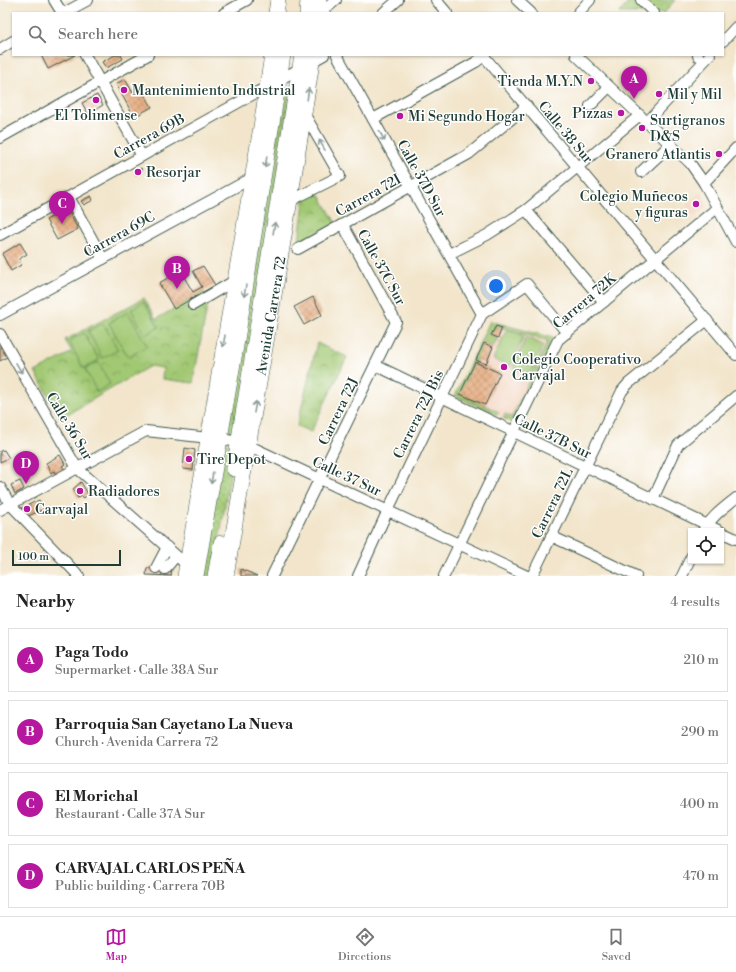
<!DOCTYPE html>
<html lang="en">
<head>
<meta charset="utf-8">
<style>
	body { margin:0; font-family:"Libre Bodoni",serif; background:#f2f2f2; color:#222 }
	.controls { position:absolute; right:12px; bottom:12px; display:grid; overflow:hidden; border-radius:0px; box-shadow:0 1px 3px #0004 }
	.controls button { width:36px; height:36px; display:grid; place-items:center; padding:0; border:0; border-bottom:1px solid #e0e0e0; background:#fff; color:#222; font:20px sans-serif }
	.scale { position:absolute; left:12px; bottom:10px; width:109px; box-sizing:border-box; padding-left:4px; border:2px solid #1f3d34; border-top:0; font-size:11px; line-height:14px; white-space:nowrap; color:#1f3d34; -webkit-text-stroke:3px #fff; paint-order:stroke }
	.you { position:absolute; left:496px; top:286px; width:14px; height:14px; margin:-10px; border:3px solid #fff; border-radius:50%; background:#1a73e8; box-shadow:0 0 0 6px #1a73e833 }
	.badge { display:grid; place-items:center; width:26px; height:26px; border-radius:50%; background:#b5179e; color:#fff; font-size:13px; font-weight:700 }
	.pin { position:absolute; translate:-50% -33px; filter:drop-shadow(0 1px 2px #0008) }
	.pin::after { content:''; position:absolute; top:21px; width:14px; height:12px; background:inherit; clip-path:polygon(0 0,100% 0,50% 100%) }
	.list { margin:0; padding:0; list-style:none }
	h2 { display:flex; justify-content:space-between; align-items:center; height:52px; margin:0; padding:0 16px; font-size:17px }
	h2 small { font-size:13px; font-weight:400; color:#767676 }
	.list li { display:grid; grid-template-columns:26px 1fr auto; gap:12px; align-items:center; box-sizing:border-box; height:64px; margin:0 8px 8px; padding:0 8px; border:1px solid #e0e0e0; border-radius:0px }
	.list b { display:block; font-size:15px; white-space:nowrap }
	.list p { margin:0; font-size:13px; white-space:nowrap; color:#767676 }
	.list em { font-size:13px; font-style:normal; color:#767676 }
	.icon { flex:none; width:22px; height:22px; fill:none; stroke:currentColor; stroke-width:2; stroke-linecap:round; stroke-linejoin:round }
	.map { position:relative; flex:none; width:736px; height:576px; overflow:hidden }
	.search { position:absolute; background:#fff; box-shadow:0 1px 3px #0004; left:12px; right:12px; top:12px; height:44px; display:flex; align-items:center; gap:10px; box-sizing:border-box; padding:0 14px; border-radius:0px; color:#767676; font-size:15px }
	.sheet { height:340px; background:#fff }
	nav { display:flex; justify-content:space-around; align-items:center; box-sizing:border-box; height:56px; border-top:1px solid #e0e0e0; background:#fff; font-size:11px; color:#767676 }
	nav a { display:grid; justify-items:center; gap:2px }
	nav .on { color:#b5179e }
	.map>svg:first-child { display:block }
	.built { fill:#f3d4bf }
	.grass { fill:url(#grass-dots); stroke:#608253 }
	.park { fill:url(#park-crowns); stroke:#608253 }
	.pitch { fill:#a1c872; stroke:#608253 }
	.building { fill:url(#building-cross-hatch) }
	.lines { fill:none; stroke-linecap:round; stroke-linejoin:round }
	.minor-casing { stroke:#3f564b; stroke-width:12 }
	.highway-casing { stroke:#3f564b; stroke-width:16 }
	.minor { stroke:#fff; stroke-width:10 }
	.highway { stroke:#fff; stroke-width:15 }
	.oneway { stroke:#8f9e9a }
	.poi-dot { fill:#b5179e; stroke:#fff; stroke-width:1.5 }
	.labels { text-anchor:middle; stroke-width:3; stroke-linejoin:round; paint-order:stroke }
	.poi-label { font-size:14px; fill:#1f3d34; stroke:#fff; text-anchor:start }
	.street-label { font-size:14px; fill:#1f3d34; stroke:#fff }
</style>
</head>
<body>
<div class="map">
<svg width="736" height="576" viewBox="0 0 736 576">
	<defs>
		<pattern id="grass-dots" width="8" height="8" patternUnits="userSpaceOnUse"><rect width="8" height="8" fill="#a1c872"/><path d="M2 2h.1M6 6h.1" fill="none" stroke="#83a45e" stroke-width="1.8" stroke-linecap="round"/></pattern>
		<pattern id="park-crowns" width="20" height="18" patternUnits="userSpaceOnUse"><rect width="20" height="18" fill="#a1c872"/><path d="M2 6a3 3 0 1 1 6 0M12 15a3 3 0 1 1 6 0" fill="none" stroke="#83a45e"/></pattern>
		<pattern id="building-cross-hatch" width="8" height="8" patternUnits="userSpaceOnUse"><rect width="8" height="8" fill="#e8b086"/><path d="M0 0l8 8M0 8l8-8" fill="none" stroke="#bb906e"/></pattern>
	</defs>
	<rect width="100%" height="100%" fill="#fff"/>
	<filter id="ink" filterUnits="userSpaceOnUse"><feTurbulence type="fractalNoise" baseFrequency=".025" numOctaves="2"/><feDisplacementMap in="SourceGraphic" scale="8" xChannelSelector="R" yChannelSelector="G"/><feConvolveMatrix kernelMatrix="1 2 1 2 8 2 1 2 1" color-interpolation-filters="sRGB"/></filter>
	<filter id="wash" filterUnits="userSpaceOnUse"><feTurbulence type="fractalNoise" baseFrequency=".012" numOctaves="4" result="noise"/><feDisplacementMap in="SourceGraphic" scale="16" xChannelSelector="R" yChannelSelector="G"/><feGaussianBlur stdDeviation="0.9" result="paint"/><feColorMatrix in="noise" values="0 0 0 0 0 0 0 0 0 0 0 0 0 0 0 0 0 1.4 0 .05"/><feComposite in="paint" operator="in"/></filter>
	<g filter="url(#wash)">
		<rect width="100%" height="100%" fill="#f2e5cb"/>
		<!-- built -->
		<g class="built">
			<polygon points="701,192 706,203 706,206 704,209 694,216 686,205"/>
			<polygon points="490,321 553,338 514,423 455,396"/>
		</g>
		<!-- grass -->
		<g class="grass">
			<polygon points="285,95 290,96 236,437 225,435 283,97"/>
			<polygon points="490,321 553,338 514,423 503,418 505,414 512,417 548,341 496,326 491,335 498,338 493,347 484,343 460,394 499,412 497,415 455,396"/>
			<polygon points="223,444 235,446 213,576 201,576"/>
		</g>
		<!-- park -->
		<g class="park">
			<polygon points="631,0 675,0 664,13 619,13"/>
			<polygon points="316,188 338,227 298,249 305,193"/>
			<polygon points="204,292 208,302 193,383 162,379 163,368 150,366 61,418 35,372 72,352 65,340 144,298 156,319"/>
			<polygon points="317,343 347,357 311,432 297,426"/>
		</g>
		<!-- pitch -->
		<g class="pitch">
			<polygon points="144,302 159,327 145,335 131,309"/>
			<polygon points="128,312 147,346 128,357 109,323"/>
			<polygon points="103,323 118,350 102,358 88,331"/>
			<polygon points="507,329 524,336 510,367 493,359"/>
			<polygon points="84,333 99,360 83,368 69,341"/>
			<polygon points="526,337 543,345 530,375 513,368"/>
			<polygon points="98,362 110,384 97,392 85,369"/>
		</g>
		<g id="blocks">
			<!-- building -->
			<g class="building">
				<polygon points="41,55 75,55 48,69"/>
				<polygon points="115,55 121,55 123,59 106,68 102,62"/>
				<polygon points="125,79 133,93 141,89 152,107 134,117 116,84"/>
				<polygon points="97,95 103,105 88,114 82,103"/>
				<polygon points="141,168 142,171 136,175 134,172"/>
				<polygon points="91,196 93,200 84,205 81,201"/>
				<polygon points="67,209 78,229 57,240 46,220"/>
				<polygon points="20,243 27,254 19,259 21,265 11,271 2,254"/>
				<polygon points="203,266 215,285 174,309 159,283 187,267 190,274 184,277 193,292 202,287 193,271"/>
				<polygon points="313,297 322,315 304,325 294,307"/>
				<polygon points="496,326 502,328 498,338 491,335"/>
				<polygon points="0,339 9,356 0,361"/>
				<polygon points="484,343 493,347 486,364 476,360"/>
				<polygon points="475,362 500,373 485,405 460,394"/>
				<polygon points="185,448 195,450 193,470 183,469"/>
				<polygon points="4,450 9,458 0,462 0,451"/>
				<polygon points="60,455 65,464 62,466 65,470 56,475 54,471 51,473 46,463"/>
				<polygon points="20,481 24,489 15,494 11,485"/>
				<polygon points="81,482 88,494 84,498 82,496 78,498 73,489"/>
				<polygon points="39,500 44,509 26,517 22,508"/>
				<polygon points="147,568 172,569 171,576 146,575"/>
				<polygon points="241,569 257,576 241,576"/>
			</g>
		</g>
	</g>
	<g filter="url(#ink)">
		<use href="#blocks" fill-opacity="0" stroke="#3f564b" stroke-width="1"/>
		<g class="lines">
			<defs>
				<g id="minor">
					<polyline points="54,0 62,13"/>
					<polyline points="436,0 447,13"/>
					<polyline points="517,0 531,13"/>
					<polyline points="641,0 654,13"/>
					<polyline points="64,13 88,0"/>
					<polyline points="224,13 247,0"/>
					<polyline points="321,13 336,0"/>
					<polyline points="383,13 398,0"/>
					<polyline points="578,13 590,0"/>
					<polyline points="723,41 736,27"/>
					<polyline points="0,49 13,41"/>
					<polyline points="85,55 142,156"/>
					<polyline points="337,55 482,314"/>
					<polyline points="483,55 736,355"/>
					<polyline points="576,55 690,163 704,183 736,242"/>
					<polyline points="698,55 698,56"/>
					<polyline points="590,106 609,87"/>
					<polyline points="373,119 476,62 485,55"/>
					<polyline points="647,122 710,55"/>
					<polyline points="0,138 148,55"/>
					<polyline points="641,172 671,144"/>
					<polyline points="704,183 736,148"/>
					<polyline points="69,197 103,259"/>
					<polyline points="290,201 340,176 305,115"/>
					<polyline points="526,210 604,302"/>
					<polyline points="0,235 324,55"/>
					<polyline points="298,249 469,154 527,106"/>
					<polyline points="449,254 487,235 526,210 640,115"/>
					<polyline points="193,305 234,281"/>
					<polyline points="0,315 252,178"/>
					<polyline points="0,334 77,468 188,566"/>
					<polyline points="375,365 720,531"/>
					<polyline points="0,487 10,504 79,576"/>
					<polyline points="653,499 678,445 736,396"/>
					<polyline points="0,510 146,431 227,440 238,442 256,449 527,576"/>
					<path d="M 703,531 C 711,517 724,508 736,498"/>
					<polyline points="721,532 736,539"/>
					<polyline points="551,536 636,576"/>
					<polyline points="156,568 167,547"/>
					<polyline points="165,569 176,556"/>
					<polyline points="272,576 396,322 343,225"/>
					<polyline points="358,576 388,510 482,314 527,284 567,333"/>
					<polyline points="444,576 558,340 717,208"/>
					<polyline points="532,576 622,391 628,384 707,320"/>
					<polyline points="682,576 691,557"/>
				</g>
				<g id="highway">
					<polyline points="276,13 278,0"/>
					<polyline points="307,13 308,0"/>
					<polyline points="318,13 319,0"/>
					<polyline points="234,469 302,55"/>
					<polyline points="185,576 261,127 272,55"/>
					<polyline points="196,576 235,352 283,55"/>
					<polyline points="215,576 221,543"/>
					<path id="s1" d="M 226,576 C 255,402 287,229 313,55"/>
				</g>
			</defs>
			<!-- minor casing -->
			<use href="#minor" class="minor-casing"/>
			<!-- highway casing -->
			<use href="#highway" class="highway-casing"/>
			<!-- minor -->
			<use href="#minor" class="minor"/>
			<!-- highway -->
			<use href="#highway" class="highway"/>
		</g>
		<!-- one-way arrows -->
		<defs><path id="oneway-shaft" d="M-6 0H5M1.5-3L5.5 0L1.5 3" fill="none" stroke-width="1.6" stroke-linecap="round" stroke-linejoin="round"/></defs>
		<g class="oneway">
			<use href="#oneway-shaft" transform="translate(308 94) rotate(-82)"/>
			<use href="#oneway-shaft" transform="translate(382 136) rotate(61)"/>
			<use href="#oneway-shaft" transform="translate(322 145) rotate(-120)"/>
			<use href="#oneway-shaft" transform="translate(266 162) rotate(99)"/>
			<use href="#oneway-shaft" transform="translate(274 228) rotate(-81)"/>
			<use href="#oneway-shaft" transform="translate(245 291) rotate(99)"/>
			<use href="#oneway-shaft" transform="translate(224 341) rotate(100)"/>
			<use href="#oneway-shaft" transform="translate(19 368) rotate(60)"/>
			<use href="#oneway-shaft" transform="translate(255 407) rotate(-80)"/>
			<use href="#oneway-shaft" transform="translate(212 478) rotate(99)"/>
		</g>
	</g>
	<!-- markers -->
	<g class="poi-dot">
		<circle cx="591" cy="81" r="4"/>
		<circle cx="124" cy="90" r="4"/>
		<circle cx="659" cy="94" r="4"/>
		<circle cx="96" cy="100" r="4"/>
		<circle cx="621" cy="113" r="4"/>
		<circle cx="400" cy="116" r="4"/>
		<circle cx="642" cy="128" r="4"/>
		<circle cx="719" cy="154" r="4"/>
		<circle cx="138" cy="172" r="4"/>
		<circle cx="696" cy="204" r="4"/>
		<circle cx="504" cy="367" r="4"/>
		<circle cx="189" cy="459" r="4"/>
		<circle cx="80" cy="491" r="4"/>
		<circle cx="27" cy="509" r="4"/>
	</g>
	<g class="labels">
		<!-- poi labels -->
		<g class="poi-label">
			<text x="583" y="86" text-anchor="end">Tienda M.Y.N</text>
			<text x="132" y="95">Mantenimiento Industrial</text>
			<text x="667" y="99">Mil y Mil</text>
			<text x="613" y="118" text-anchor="end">Pizzas</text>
			<text x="96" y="120" text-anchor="middle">El Tolimense</text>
			<text x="408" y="121">Mi Segundo Hogar</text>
			<text x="650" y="125">Surtigranos<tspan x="650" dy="16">D&amp;S</tspan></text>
			<text x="711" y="159" text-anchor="end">Granero Atlantis</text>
			<text x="146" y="177">Resorjar</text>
			<text x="688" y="201" text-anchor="end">Colegio Muñecos<tspan x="688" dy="16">y figuras</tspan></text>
			<text x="512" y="364">Colegio Cooperativo<tspan x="512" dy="16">Carvajal</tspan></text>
			<text x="197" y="464">Tire Depot</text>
			<text x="88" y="496">Radiadores</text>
			<text x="35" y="514">Carvajal</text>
		</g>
		<!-- street labels -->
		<g class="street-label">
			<text transform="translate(566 132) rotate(50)" y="5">Calle 38 Sur</text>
			<text transform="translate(149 136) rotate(-29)" y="5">Carrera 69B</text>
			<text transform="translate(422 178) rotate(61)" y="5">Calle 37D Sur</text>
			<text transform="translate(368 195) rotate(-29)" y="5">Carrera 72I</text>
			<text transform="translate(119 234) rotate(-29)" y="5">Carrera 69C</text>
			<text transform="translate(382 267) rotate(61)" y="5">Calle 37C Sur</text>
			<text transform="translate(584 301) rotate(-40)" y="5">Carrera 72K</text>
			<text dy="5" stroke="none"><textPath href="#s1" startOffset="264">Avenida Carrera 72</textPath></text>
			<text transform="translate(338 411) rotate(-64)" y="5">Carrera 72J</text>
			<text transform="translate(418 414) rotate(-64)" y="5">Carrera 72J Bis</text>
			<text transform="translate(70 426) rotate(59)" y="5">Calle 36 Sur</text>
			<text transform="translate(553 436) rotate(26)" y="5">Calle 37B Sur</text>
			<text transform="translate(347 476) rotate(25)" y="5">Calle 37 Sur</text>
			<text transform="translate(552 503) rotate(-64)" y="5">Carrera 72L</text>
		</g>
	</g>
</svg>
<div class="controls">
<button><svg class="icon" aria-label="locate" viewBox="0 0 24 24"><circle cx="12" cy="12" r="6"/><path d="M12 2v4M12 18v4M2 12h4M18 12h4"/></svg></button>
</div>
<div class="scale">100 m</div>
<div class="you"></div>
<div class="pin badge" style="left:634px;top:99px">A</div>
<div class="pin badge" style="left:177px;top:289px">B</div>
<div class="pin badge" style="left:62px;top:224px">C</div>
<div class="pin badge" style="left:26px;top:484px">D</div>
<div class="search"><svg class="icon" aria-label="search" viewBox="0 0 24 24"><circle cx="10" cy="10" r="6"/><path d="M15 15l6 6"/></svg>Search here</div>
</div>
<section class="sheet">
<h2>Nearby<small>4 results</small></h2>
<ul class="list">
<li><span class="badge">A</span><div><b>Paga Todo</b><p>Supermarket · Calle 38A Sur</p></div><em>210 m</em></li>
<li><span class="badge">B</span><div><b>Parroquia San Cayetano La Nueva</b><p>Church · Avenida Carrera 72</p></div><em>290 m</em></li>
<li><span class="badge">C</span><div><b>El Morichal</b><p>Restaurant · Calle 37A Sur</p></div><em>400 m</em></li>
<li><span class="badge">D</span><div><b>CARVAJAL CARLOS PEÑA</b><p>Public building · Carrera 70B</p></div><em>470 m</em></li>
</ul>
</section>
<nav>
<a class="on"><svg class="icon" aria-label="map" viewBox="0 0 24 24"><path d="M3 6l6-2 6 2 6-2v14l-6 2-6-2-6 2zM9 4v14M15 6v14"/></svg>Map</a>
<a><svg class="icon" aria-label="directions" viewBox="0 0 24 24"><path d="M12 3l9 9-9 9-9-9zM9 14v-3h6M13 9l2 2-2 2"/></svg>Directions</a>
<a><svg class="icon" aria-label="saved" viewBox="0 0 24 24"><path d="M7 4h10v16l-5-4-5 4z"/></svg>Saved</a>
</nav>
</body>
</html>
